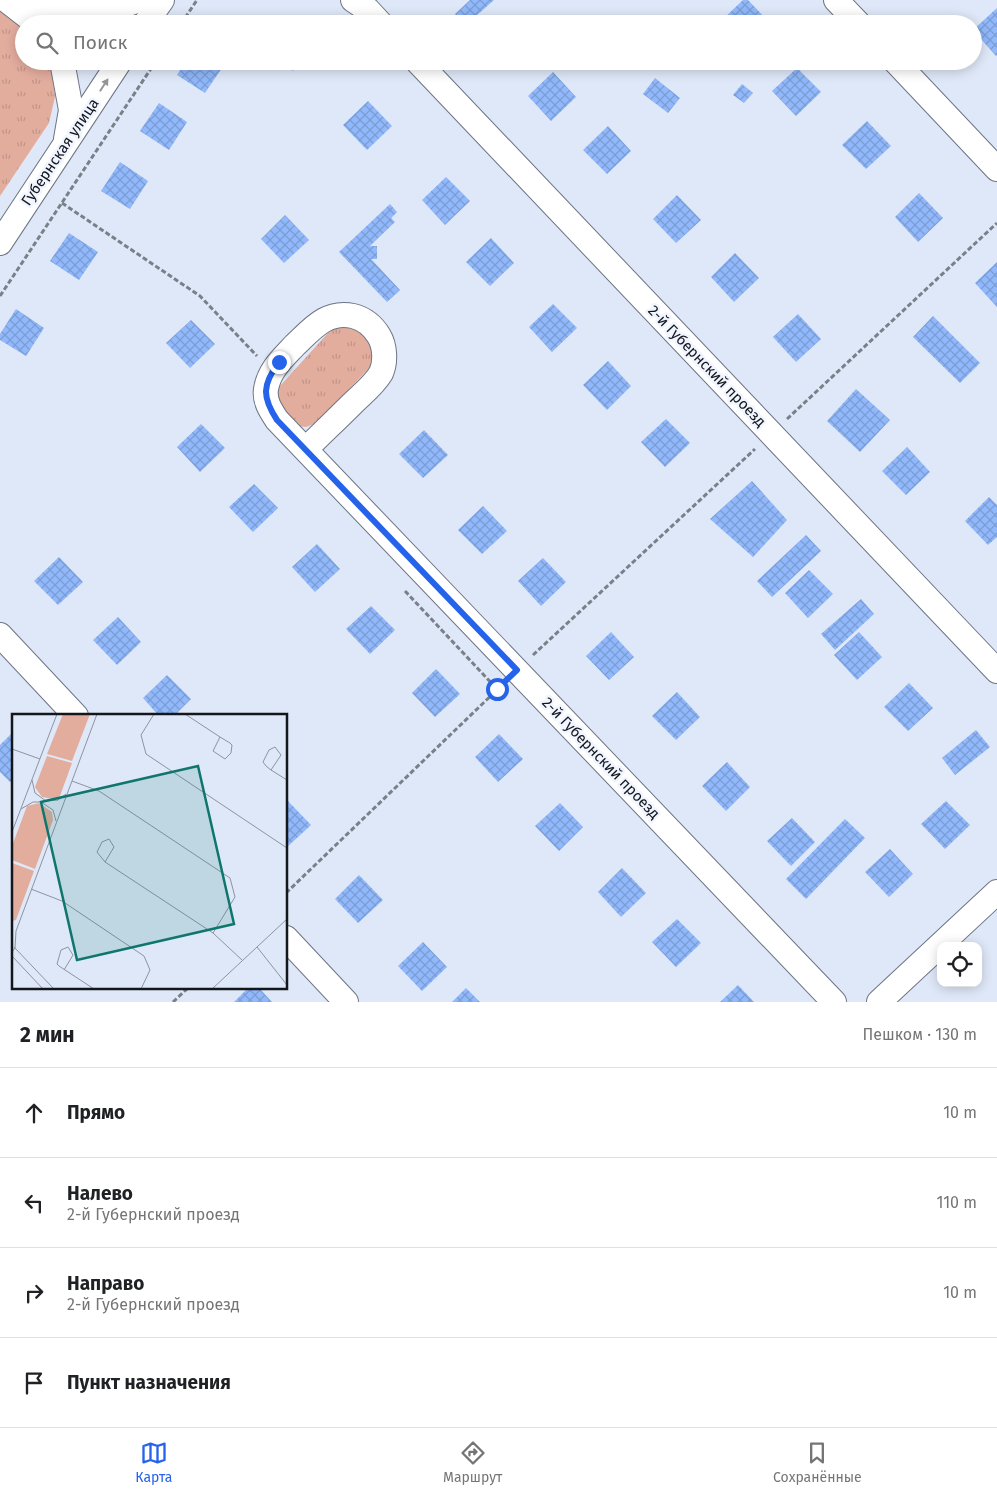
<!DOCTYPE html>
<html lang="ru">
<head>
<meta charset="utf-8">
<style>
	body { margin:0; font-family:"Fira Sans",sans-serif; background:#f2f2f2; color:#202124 }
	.controls { position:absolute; right:15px; bottom:15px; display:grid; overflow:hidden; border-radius:10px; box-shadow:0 2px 12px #0003 }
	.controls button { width:45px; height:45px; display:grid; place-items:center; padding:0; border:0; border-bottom:1px solid #e0e0e0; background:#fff; color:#202124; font:25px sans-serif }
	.stop { position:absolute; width:15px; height:15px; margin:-11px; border:4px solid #2563eb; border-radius:50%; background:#fff }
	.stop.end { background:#2563eb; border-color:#fff; box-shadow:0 1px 5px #0008 }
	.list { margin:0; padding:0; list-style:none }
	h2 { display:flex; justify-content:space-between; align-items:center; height:65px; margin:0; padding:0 20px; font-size:21px }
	h2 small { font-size:16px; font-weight:400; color:#757577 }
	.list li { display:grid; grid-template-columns:32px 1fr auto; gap:15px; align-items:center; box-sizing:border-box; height:90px; padding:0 20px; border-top:1px solid #e0e0e0 }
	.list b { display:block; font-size:19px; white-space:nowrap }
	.list p { margin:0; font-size:16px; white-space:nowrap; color:#757577 }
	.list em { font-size:16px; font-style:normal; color:#757577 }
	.icon { flex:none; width:28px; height:28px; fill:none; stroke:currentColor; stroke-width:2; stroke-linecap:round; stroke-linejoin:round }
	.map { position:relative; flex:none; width:997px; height:1002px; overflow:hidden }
	.search { position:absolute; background:#fff; box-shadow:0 2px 12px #0003; left:15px; right:15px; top:15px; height:55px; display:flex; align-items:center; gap:12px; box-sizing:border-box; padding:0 18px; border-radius:28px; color:#757577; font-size:19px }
	.sheet { height:425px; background:#fff }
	nav { display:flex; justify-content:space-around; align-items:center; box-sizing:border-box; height:70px; border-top:1px solid #e0e0e0; background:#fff; font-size:14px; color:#757577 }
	nav a { display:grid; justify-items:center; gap:2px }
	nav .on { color:#2563eb }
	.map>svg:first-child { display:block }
	.grass { fill:url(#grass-tufts) }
	.building { fill:url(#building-cross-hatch) }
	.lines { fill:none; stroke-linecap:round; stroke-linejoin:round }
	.minor-casing { stroke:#6d7583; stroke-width:26 }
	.path { stroke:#7a808a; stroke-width:3; stroke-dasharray:5 2.5; stroke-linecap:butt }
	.minor { stroke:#fff; stroke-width:24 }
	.oneway { fill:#959698 }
	.route { stroke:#2563eb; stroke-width:6 }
	.labels { text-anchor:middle; stroke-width:5; stroke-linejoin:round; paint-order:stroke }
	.street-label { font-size:15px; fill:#13161b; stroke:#f0f5ff }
	.inset-road { fill:none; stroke:#8d94a0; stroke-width:1 }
	.view { fill:#0f766e; fill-opacity:0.15; stroke:#0f766e; stroke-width:2.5 }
	.inset-edge { fill:none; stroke:#13161b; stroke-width:2.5 }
</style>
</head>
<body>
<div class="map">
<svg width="997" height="1002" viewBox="0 0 997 1002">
	<defs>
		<pattern id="grass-tufts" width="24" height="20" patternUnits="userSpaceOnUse" patternTransform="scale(1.25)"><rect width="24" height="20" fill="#e3ad9e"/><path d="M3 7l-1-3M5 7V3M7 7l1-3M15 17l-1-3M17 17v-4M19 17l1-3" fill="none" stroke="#c29488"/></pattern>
		<pattern id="building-cross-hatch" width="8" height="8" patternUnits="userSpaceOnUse" patternTransform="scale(1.25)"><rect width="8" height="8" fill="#90b8fa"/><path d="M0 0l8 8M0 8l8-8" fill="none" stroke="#7b9dd6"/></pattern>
	</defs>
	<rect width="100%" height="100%" fill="#dfe8f8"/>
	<!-- grass -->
	<g class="grass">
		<polygon points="0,8 24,26 24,61 48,61 52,70 55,97 49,123 0,196"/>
		<polygon points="350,324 371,336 374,356 370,367 317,423 306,427 297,426 275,399 279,387 328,333 341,325"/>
	</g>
	<!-- building -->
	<g class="building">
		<polygon points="470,0 494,0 467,24 464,24 455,14"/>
		<polygon points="743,0 748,0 769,22 767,24 724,24 721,21"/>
		<polygon points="997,8 997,55 996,56 973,30"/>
		<polygon points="485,16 492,24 476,24"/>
		<polygon points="186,61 218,61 224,65 205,93 177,75"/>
		<polygon points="277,61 299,61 293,71"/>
		<polygon points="797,68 821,92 796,116 772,91"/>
		<polygon points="553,72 576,97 551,121 528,96"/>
		<polygon points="655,78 680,98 668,113 643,94"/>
		<polygon points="742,84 753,93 744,103 733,95"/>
		<polygon points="368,101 392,126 367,150 343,125"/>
		<polygon points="159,103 187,122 169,150 140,131"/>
		<polygon points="867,121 891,146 866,169 842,145"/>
		<polygon points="608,126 631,151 607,174 583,150"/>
		<polygon points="120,162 148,181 130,209 101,191"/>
		<polygon points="446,177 470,201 445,225 422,200"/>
		<polygon points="919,193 943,218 918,242 895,217"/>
		<polygon points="677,195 701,220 676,243 653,219"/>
		<polygon points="390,204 397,212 391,218 395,222 370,246 377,246 377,259 371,259 400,290 387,302 339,252"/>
		<polygon points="285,215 309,240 284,263 261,239"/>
		<polygon points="69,233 98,252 79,280 50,261"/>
		<polygon points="491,238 514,263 490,286 466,262"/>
		<polygon points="735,253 759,278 734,302 711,277"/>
		<polygon points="997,262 997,307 975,283"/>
		<polygon points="553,304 577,328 552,352 529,327"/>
		<polygon points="16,309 44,328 26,356 0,340 0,334"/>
		<polygon points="798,314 821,339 796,362 773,337"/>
		<polygon points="933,316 980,363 960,383 913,337"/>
		<polygon points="191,320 215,344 190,368 166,343"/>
		<polygon points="608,361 631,386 607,410 583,385"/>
		<polygon points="856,389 890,420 860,452 827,421"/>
		<polygon points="666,419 690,443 665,467 641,442"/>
		<polygon points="201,424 225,448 200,472 177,447"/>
		<polygon points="424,430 448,455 423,478 399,454"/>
		<polygon points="907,447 930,472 906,495 882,471"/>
		<polygon points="752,481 787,520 753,557 710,519"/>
		<polygon points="254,484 278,508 253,532 229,507"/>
		<polygon points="989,497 997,505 997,537 988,545 965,521"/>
		<polygon points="483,506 507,531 482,554 458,530"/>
		<polygon points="806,535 821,551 772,597 757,581"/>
		<polygon points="317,544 340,569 315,592 292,567"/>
		<polygon points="59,557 83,582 58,605 34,581"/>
		<polygon points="543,558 566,582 541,606 518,581"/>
		<polygon points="809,570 833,594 808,618 785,593"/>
		<polygon points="861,599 874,614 835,650 821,634"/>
		<polygon points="371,606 395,630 370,654 346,629"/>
		<polygon points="118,617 141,642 117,665 93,640"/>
		<polygon points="611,632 634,657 609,680 586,656"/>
		<polygon points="859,632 882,657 857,680 834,655"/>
		<polygon points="436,669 460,694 435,717 412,693"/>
		<polygon points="167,675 191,699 174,716 159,716 143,698"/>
		<polygon points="909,683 933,708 908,731 884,707"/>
		<polygon points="677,692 700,717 676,740 652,716"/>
		<polygon points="976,730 990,747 955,775 942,758"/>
		<polygon points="11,734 14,737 14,779 10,782 0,772 0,745"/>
		<polygon points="499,734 523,759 498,782 475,757"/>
		<polygon points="727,762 750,787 726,811 702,786"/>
		<polygon points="287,800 311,825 286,848 286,801"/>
		<polygon points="946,801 970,825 945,849 921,824"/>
		<polygon points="560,803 583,827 559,851 535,826"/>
		<polygon points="792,818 815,842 791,866 767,841"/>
		<polygon points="845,819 865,838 806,899 786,879"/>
		<polygon points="890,849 913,874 889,897 865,872"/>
		<polygon points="622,868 646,893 621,917 598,892"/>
		<polygon points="359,875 383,900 358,923 335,899"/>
		<polygon points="677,919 701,943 676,967 652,942"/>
		<polygon points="423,942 447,967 422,991 398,966"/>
		<polygon points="738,985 754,1002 720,1002"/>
		<polygon points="248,988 259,988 272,1002 234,1002"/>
		<polygon points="466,988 480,1002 452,1002"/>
	</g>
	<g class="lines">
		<defs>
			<g id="minor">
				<polyline points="6,0 37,24"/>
				<polyline points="34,0 70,12 109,11 139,0"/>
				<polyline points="353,0 368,10 381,24"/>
				<polyline points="836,0 859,24"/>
				<polyline points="145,24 162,0"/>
				<polyline points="62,61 71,110 66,139"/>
				<polyline points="417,61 997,671"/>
				<polyline points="895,61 997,169"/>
				<polyline points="0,243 120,61"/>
				<path d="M 306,449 C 321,434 337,419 352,404 C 362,394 374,385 381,373 C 386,362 385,346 379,336 C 373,326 365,319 353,316 C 327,310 312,329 295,345 C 283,358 269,370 266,389 C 264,401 271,411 277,420 L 834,1002"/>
				<polyline points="0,635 76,716"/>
				<polyline points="286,938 346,1002"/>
				<polyline points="879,1002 997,892"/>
			</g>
		</defs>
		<!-- minor casing -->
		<use href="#minor" class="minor-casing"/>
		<!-- path -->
		<g class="path">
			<polyline points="181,24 197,0"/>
			<polyline points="62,203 200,296 257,356"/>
			<polyline points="0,296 156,61"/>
			<polyline points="787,419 997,223"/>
			<polyline points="405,591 497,689"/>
			<polyline points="533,655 755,449"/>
			<polyline points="286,893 501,686"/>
			<polyline points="173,1002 188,988"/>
		</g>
		<!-- minor -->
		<use href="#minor" class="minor"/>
	</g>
	<!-- one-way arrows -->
	<defs><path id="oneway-solid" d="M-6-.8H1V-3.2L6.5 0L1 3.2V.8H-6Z" transform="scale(1.25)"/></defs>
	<use class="oneway" href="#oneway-solid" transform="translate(104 85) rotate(-57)"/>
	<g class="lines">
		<!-- route -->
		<path class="route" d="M 279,362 C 262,385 262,397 277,420 L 517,670 L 497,689"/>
	</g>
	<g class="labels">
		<!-- street labels -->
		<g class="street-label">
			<text transform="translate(60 152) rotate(-56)" y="5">Губернская улица</text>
			<text transform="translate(707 366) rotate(46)" y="5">2-й Губернский проезд</text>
			<text transform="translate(601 758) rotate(46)" y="5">2-й Губернский проезд</text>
		</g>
	</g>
	<!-- overview -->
	<g transform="translate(12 714)">
		<rect width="275" height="275" fill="#dfe8f8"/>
		<path d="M 51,0 L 78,0 L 60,47 L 35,40 ZM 35,42 L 60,49 L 48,82 L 42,85 L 30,83 L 23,73 ZM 27,89 L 40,98 L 41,106 L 23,155 L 0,146 L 0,132 L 15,92 ZM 0,149 L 22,157 L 4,206 L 0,207 Z" fill="#e3ad9e"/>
		<path class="inset-road" d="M 142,0 L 129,21 L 134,40 L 275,134M 173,0 L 208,23 L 218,29 L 220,31 L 219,39 L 213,45 L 201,37 L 208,23M 0,35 L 28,45M 259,56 L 269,41 L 263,33 L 257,36 L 251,48 L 254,52 L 259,56 L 275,66M 20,66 L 23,79 L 34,87 L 46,86 L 54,80M 60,67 L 87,77 L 218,164 L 223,183 L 201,219M 9,95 L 21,88 L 29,88 L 41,96 L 44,107M 0,118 L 45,0M 93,148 L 85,138 L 90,128 L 97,125 L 102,133 L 93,148 L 201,219 L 230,246M 19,175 L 50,187 L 132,242 L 138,256 L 129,275M 2,233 L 42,275M 245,233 L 275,271M 0,238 L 3,234 L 4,217 L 85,0M 0,242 L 31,275M 52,256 L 61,241 L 56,233 L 49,236 L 45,250 L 47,252 L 82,275M 200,275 L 275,205"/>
		<path class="view" d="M 186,52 L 222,210 L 65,246 L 29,88 Z"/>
		<rect width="275" height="275" class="inset-edge"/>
	</g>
</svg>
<div class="controls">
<button><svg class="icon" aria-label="locate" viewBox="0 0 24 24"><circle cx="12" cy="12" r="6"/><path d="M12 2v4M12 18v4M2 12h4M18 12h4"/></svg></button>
</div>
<div class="stop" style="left:497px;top:689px"></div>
<div class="stop end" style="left:279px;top:362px"></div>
<div class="search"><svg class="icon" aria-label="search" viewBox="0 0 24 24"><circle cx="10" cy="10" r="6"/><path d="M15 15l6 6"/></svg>Поиск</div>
</div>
<section class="sheet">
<h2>2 мин<small>Пешком · 130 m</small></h2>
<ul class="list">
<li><svg class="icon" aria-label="ahead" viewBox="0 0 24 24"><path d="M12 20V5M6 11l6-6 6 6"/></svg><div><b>Прямо</b></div><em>10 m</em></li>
<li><svg class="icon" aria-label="left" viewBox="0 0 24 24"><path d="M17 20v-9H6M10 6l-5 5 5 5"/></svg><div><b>Налево</b><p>2-й Губернский проезд</p></div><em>110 m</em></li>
<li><svg class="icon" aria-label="right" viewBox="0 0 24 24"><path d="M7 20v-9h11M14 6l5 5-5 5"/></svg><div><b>Направо</b><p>2-й Губернский проезд</p></div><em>10 m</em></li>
<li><svg class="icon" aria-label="arrive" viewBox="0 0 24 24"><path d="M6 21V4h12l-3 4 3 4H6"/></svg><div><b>Пункт назначения</b></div></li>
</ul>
</section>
<nav>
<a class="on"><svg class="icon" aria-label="map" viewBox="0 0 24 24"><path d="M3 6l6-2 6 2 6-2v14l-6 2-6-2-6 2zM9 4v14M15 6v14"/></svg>Карта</a>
<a><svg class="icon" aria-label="directions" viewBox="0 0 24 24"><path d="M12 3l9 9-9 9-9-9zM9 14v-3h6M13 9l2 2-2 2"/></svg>Маршрут</a>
<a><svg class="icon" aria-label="saved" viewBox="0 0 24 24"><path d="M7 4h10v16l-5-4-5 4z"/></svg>Сохранённые</a>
</nav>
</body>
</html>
